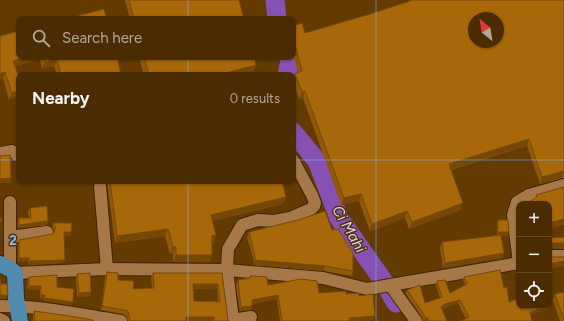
<!DOCTYPE html>
<html lang="en">
<head>
<meta charset="utf-8">
<style>
	body { margin:0; font-family:Figtree,sans-serif; background:#54380f; color:#f1f3f6 }
	.controls { position:absolute; right:12px; bottom:12px; display:grid; overflow:hidden; border-radius:8px; box-shadow:0 1px 3px #0004 }
	.controls button { width:36px; height:36px; display:grid; place-items:center; padding:0; border:0; border-bottom:1px solid #614822; background:#4a2c00; color:#f1f3f6; font:20px sans-serif }
	.compass { position:absolute; left:468px; top:12px; width:36px; height:36px; border-radius:50%; background:#4a2c00; box-shadow:0 1px 3px #0004; rotate:330deg }
	.list { margin:0; padding:0; list-style:none }
	h2 { display:flex; justify-content:space-between; align-items:center; height:52px; margin:0; padding:0 16px; font-size:17px }
	h2 small { font-size:13px; font-weight:400; color:#b2a799 }
	.icon { flex:none; width:22px; height:22px; fill:none; stroke:currentColor; stroke-width:2; stroke-linecap:round; stroke-linejoin:round }
	.map { position:relative; flex:none; width:564px; height:321px; overflow:hidden }
	.search { position:absolute; background:#4a2c00; box-shadow:0 1px 3px #0004; left:16px; top:16px; width:280px; height:44px; display:flex; align-items:center; gap:10px; box-sizing:border-box; padding:0 14px; border-radius:8px; color:#b2a799; font-size:15px }
	.panel { position:absolute; background:#4a2c00; box-shadow:0 1px 3px #0004; left:16px; top:72px; width:280px; height:112px; border-radius:8px }
	.map>svg:first-child { display:block }
	.lines { fill:none; stroke-linecap:round; stroke-linejoin:round }
	.river { stroke:#8651b3; stroke-width:19 }
	.minor-casing { stroke:#3c250b; stroke-width:14 }
	.major-casing { stroke:#3c250b; stroke-width:18 }
	.minor { stroke:#a67847; stroke-width:12 }
	.major { stroke:#508bae; stroke-width:16 }
	.wall { fill:#905908; fill-rule:evenodd }
	.shaded-wall { fill:#764806 }
	.building { fill:#a86709; stroke:#764806; fill-rule:evenodd }
	.grid { fill:none; stroke:#7dbef9; stroke-width:1; stroke-opacity:0.55 }
	.labels { text-anchor:middle; stroke-width:3; stroke-linejoin:round; paint-order:stroke }
	.water-label { font-size:15px; font-style:italic; fill:#e0d4ee; stroke:#52320a }
	.grid-label { font-size:13px; text-anchor:middle; font-weight:bold; fill:#7dbef9; stroke:#52320a; stroke-width:3; stroke-linejoin:round; paint-order:stroke }
</style>
</head>
<body>
<div class="map">
<svg width="564" height="321" viewBox="0 0 564 321">
	<rect width="100%" height="100%" fill="#633a00"/>
	<g class="lines">
		<!-- river -->
		<g class="river">
			<polyline points="275,0 277,19"/>
			<polyline points="287,75 290,60 289,57"/>
			<polyline points="293,132 317,161 339,218 382,279 396,303"/>
		</g>
		<defs>
			<g id="minor">
				<polyline points="0,153 12,151 17,155"/>
				<polyline points="100,186 107,269"/>
				<polyline points="10,237 10,202"/>
				<polyline points="549,256 564,256"/>
				<polyline points="519,263 513,215 517,202 529,195 564,185"/>
				<polyline points="10,269 10,237 47,232"/>
				<polyline points="15,273 107,269 227,270 323,278 367,289 519,263"/>
				<polyline points="390,285 416,321"/>
				<path d="M 0,306 C 40,306 81,314 121,321"/>
				<polyline points="251,317 233,320 227,270 228,249 242,225 258,220 274,221 290,218 311,209 314,206 315,203 312,195 293,160"/>
				<polyline points="0,319 4,321"/>
			</g>
			<polyline id="major" points="0,264 10,269 15,273 16,298 20,321"/>
		</defs>
		<!-- minor casing -->
		<use href="#minor" class="minor-casing"/>
		<!-- major casing -->
		<use href="#major" class="major-casing"/>
		<!-- minor -->
		<use href="#minor" class="minor"/>
		<!-- major -->
		<use href="#major" class="major"/>
	</g>
	<!-- wall -->
	<g class="wall">
		<polygon points="125,0 239,0 244,19 130,19"/>
		<polygon points="564,0 564,178 562,178 540,184 527,146 451,170 461,210 409,229 405,218 370,231 359,201 341,205 303,98 299,99 293,81 295,74 298,73 293,54 293,26 305,33"/>
		<polygon points="0,36 19,57 117,57 121,75 57,75 54,66 42,69 40,59 15,66 19,78 9,100 3,79"/>
		<polygon points="139,57 254,57 256,65 253,72 242,75 144,75"/>
		<polygon points="107,181 282,181 286,197 283,204 212,221 216,235 214,242 212,243 210,262 173,262 173,253 170,254 165,236 115,243"/>
		<polygon points="30,208 47,225 18,228 18,222 19,218 29,218 28,212"/>
		<polygon points="498,220 508,236 501,236 504,253 502,258 443,268 440,248 442,242 497,236 497,224"/>
		<polygon points="53,223 70,236 64,236 63,263 28,265 28,261 18,262 18,244 19,240 53,234 54,231 52,226"/>
		<polygon points="332,230 353,271 352,276 324,271 253,265 254,261 247,237 249,232"/>
		<path d="M 107,272 L 133,289 L 152,288 L 151,277 L 153,273 L 222,273 L 228,320 L 229,321 L 128,321 L 126,316 L 123,314 L 101,310 L 105,277 ZM 217,288 L 218,301 L 194,301 L 193,289 Z"/>
		<polygon points="77,274 91,292 90,296 77,297 76,278"/>
		<polygon points="250,276 268,285 319,293 346,294 359,296 374,320 280,321 277,299 252,304 252,306 251,310 240,311 236,285 238,280 249,278"/>
		<polygon points="29,277 57,287 71,305 44,301 44,299 40,299 40,290 27,289 28,280"/>
		<polygon points="464,277 504,288 509,302 550,306 548,310 466,319 458,303 442,309 447,321 423,321 422,317 406,294 407,290 425,303 440,298 436,285 437,281 450,293 465,285 463,280"/>
		<polygon points="555,294 564,321 560,321 553,300"/>
		<polygon points="34,311 94,321 33,321 33,315"/>
	</g>
	<!-- shaded-wall -->
	<g class="shaded-wall">
		<polygon points="26,57 41,57 40,59 11,68 13,61"/>
		<polygon points="57,59 54,66 42,69 45,62"/>
		<polygon points="256,65 253,72 242,75 218,75"/>
		<polygon points="5,72 3,79 0,80 0,74"/>
		<polygon points="19,90 19,96 9,100 12,93"/>
		<polygon points="305,91 303,98 299,99 302,92"/>
		<polygon points="529,139 527,146 446,171 449,164"/>
		<polygon points="564,171 564,173 562,178 540,184 542,177"/>
		<polygon points="11,178 10,183 0,183 0,179"/>
		<polygon points="361,194 359,201 341,205 344,198"/>
		<polygon points="286,197 283,204 208,222 211,215"/>
		<polygon points="463,203 461,210 409,229 412,222"/>
		<polygon points="407,211 405,218 370,231 372,224"/>
		<polygon points="564,219 564,225 549,229 549,223"/>
		<polygon points="48,221 47,225 18,228 19,225"/>
		<polygon points="168,229 165,236 115,243 117,236"/>
		<polygon points="64,232 71,232 70,236 63,236"/>
		<polygon points="498,232 509,232 508,236 497,236"/>
		<polygon points="216,235 214,242 210,243 212,236"/>
		<polygon points="549,243 564,243 564,249 549,248"/>
		<polygon points="173,247 176,247 173,253 170,254"/>
		<polygon points="504,253 502,258 443,268 445,263"/>
		<polygon points="176,255 212,255 210,262 173,262"/>
		<polygon points="19,258 29,258 28,261 18,262"/>
		<polygon points="65,260 63,263 28,265 29,261"/>
		<polygon points="255,260 325,266 324,271 253,265"/>
		<polygon points="564,261 563,266 549,269 549,264"/>
		<polygon points="193,284 218,284 217,288 192,289"/>
		<polygon points="29,286 41,286 40,290 27,289"/>
		<polygon points="91,292 90,296 77,297 79,293"/>
		<polygon points="0,295 8,295 7,299 0,299"/>
		<polygon points="41,295 45,295 44,299 40,299"/>
		<polygon points="278,295 277,299 250,304 252,300"/>
		<polygon points="45,298 73,302 71,305 44,301"/>
		<polygon points="460,300 458,303 443,308 439,310 441,307 445,304"/>
		<polygon points="252,306 251,310 240,311 241,307"/>
		<polygon points="550,306 548,310 528,315 530,312"/>
		<polygon points="375,316 374,320 361,321 348,321 349,318"/>
		<polygon points="186,317 214,317 212,321 184,321"/>
		<polygon points="425,318 428,318 427,321 424,321"/>
	</g>
	<!-- building -->
	<g class="building">
		<polygon points="129,0 239,0 244,19 134,19"/>
		<path d="M 413,0 L 564,0 L 564,171 L 542,177 L 529,139 L 449,164 L 463,203 L 412,222 L 407,211 L 372,224 L 361,194 L 344,198 L 305,91 L 302,92 L 295,74 L 302,71 L 293,38 L 293,26 L 302,23 L 305,33 L 370,14 ZM 474,18 L 498,18 L 498,42 L 474,42 Z"/>
		<polygon points="104,9 107,19 65,19"/>
		<polygon points="19,31 19,57 26,57 13,61 19,78 19,90 12,93 5,72 0,74 0,36"/>
		<polygon points="43,57 117,57 121,75 61,75 57,59 45,62"/>
		<polygon points="144,57 254,57 256,65 218,75 149,75"/>
		<polygon points="10,155 11,178 0,179 0,156"/>
		<polygon points="110,181 282,181 286,197 211,215 216,235 212,236 212,255 176,255 176,247 173,247 168,229 117,236"/>
		<polygon points="564,187 564,219 549,223 549,204 526,204 537,197 536,195"/>
		<polygon points="47,206 48,221 19,225 19,218 31,218 30,208"/>
		<polygon points="325,211 332,230 338,229 353,253 353,271 325,266 255,260 255,256 249,232 298,220"/>
		<polygon points="0,218 2,218 0,226"/>
		<polygon points="498,220 508,220 509,232 498,232"/>
		<polygon points="53,223 72,223 71,232 64,232 65,260 29,261 29,258 19,258 19,240 53,234 56,228"/>
		<polygon points="501,235 504,253 445,263 442,242"/>
		<polygon points="564,237 564,243 549,243 549,238"/>
		<polygon points="549,257 564,257 564,261 549,264"/>
		<polygon points="500,270 504,288 507,287 509,302 519,298 519,306 549,306 549,305 550,306 530,312 532,321 461,321 469,317 460,300 445,304 441,307 447,321 429,321 428,318 425,318 423,313 407,290 420,285 425,303 442,297 437,281 445,280 450,293 467,284 464,277"/>
		<path d="M 107,272 L 118,273 L 118,280 L 134,281 L 133,289 L 154,288 L 153,273 L 222,273 L 228,320 L 229,321 L 214,321 L 214,317 L 186,317 L 186,321 L 128,321 L 130,318 L 128,311 L 124,310 L 102,306 ZM 193,284 L 218,284 L 220,302 L 194,301 Z"/>
		<polygon points="90,273 91,292 79,293 77,274"/>
		<polygon points="57,275 57,287 74,289 73,302 45,298 45,295 41,295 41,286 29,286 29,277"/>
		<polygon points="250,276 254,276 267,277 268,285 301,279 317,281 319,293 346,291 346,294 359,293 359,296 373,294 375,316 349,318 350,321 279,321 282,320 278,295 252,300 252,306 241,307 238,280 250,278"/>
		<polygon points="0,278 1,284 7,284 8,295 0,295"/>
		<polygon points="564,292 564,320 555,294"/>
		<polygon points="34,311 76,317 93,320 94,321 35,321"/>
	</g>
	<!-- grid -->
	<path class="grid" d="M 188,0 L 188,19M 376,0 L 376,321M 188,57 L 188,75M 0,160 L 19,160M 293,160 L 564,160M 188,181 L 188,321"/>
	<g class="labels">
		<!-- water labels -->
		<g class="water-label">
			<text transform="translate(349 229) rotate(60)" y="5">Ci Mahi</text>
		</g>
	</g>
	<g class="grid-label">
		<text x="13" y="245">2</text>
	</g>
</svg>
<div class="controls">
<button>+</button>
<button>−</button>
<button><svg class="icon" aria-label="locate" viewBox="0 0 24 24"><circle cx="12" cy="12" r="6"/><path d="M12 2v4M12 18v4M2 12h4M18 12h4"/></svg></button>
</div>
<svg class="compass" viewBox="-18 -18 36 36"><path d="M0-13l5 13h-10z" fill="#e53935"/><path d="M0 13l5-13h-10z" fill="#b2a799"/></svg>
<div class="search"><svg class="icon" aria-label="search" viewBox="0 0 24 24"><circle cx="10" cy="10" r="6"/><path d="M15 15l6 6"/></svg>Search here</div>
<section class="panel">
<h2>Nearby<small>0 results</small></h2>
<ul class="list">
</ul>
</section>
</div>
</body>
</html>
